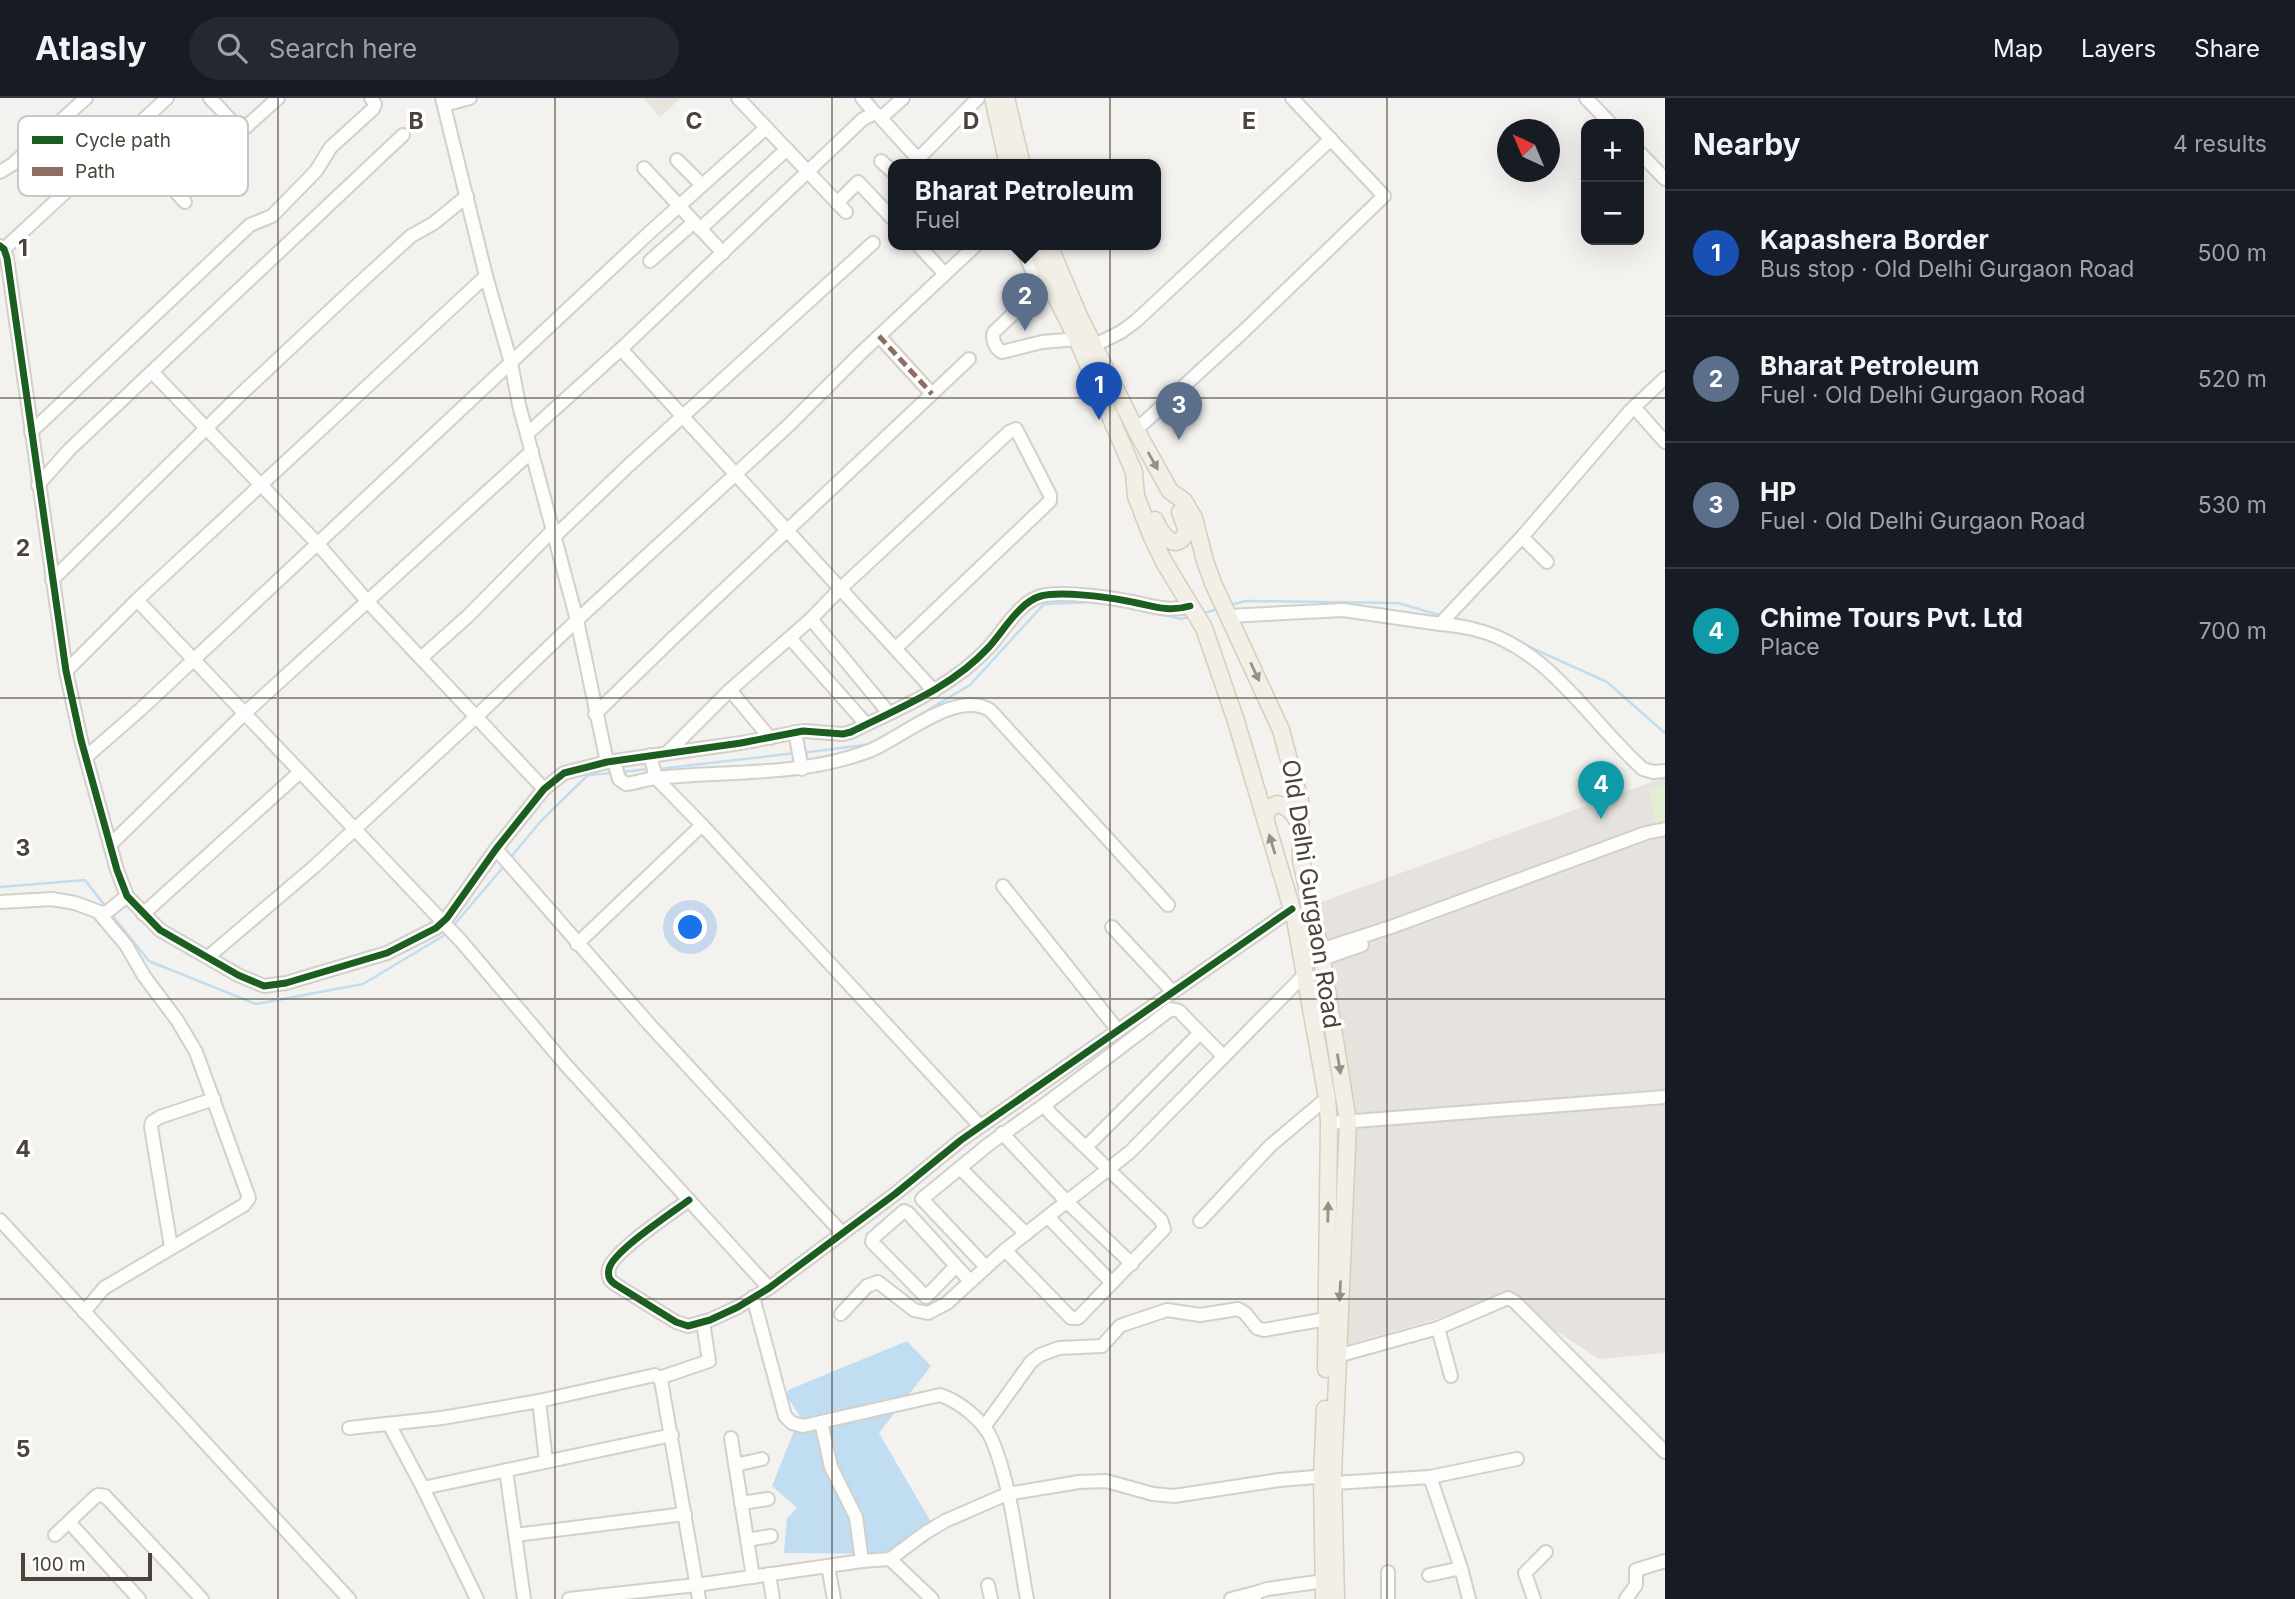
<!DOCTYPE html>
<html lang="en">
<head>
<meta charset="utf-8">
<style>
	body { margin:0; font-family:Inter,sans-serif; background:#242831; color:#f1f3f6 }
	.controls { position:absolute; right:21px; top:21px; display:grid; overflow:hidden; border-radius:14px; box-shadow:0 7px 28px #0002 }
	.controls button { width:63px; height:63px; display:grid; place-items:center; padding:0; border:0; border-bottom:2px solid #363941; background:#171b24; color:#f1f3f6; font:35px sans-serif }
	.compass { position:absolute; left:1497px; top:21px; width:63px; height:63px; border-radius:50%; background:#171b24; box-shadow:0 7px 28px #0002; rotate:316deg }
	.scale { position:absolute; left:21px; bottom:18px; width:131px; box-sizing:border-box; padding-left:7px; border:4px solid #4b4439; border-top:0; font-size:19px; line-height:24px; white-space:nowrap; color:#4b4439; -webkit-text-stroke:5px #fff; paint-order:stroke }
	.you { position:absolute; left:691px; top:830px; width:24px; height:24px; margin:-18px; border:5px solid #fff; border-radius:50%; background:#1a73e8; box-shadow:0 0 0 10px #1a73e833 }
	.badge { display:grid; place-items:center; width:46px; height:46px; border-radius:50%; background:#868178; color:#fff; font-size:23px; font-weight:700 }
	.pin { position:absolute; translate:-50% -58px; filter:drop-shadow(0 2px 4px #0008) }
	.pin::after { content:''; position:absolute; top:37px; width:24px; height:21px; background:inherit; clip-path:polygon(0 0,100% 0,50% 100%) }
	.popup { position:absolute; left:888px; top:61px; width:273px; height:91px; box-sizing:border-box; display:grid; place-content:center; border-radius:14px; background:#171b24; filter:drop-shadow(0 2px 5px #0005); font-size:23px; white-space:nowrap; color:#9ea1a6 }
	.popup b { font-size:26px; color:#f1f3f6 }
	.popup::after { content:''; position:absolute; left:50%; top:100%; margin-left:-14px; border:14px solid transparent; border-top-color:#171b24 }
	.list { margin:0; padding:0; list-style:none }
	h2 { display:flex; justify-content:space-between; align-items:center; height:91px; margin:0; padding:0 28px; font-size:30px }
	h2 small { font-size:23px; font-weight:400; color:#9ea1a6 }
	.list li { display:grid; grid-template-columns:46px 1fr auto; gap:21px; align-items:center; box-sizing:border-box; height:126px; padding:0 28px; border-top:2px solid #363941 }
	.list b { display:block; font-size:26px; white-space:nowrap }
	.list p { margin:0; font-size:23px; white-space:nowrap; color:#9ea1a6 }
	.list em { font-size:23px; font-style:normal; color:#9ea1a6 }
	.icon { flex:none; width:38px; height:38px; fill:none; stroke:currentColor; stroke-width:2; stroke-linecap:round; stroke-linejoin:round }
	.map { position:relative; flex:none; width:1665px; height:1501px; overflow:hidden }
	header { display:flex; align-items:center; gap:42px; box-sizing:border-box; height:98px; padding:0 35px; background:#171b24; border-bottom:2px solid #363941 }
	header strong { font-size:33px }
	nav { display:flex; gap:38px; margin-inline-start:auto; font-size:24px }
	.search { width:490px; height:63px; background:#242831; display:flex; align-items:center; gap:18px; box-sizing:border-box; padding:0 24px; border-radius:38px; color:#9ea1a6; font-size:26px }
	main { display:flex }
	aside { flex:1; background:#171b24 }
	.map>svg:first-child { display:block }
	.residential { fill:#e7e4dc }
	.industrial { fill:#e6e2de }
	.green { fill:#e1eecf }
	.water { fill:#c0ddf1 }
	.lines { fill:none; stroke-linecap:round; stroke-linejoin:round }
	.stream { stroke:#c0ddf1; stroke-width:2.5 }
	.minor-casing { stroke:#d2d0cb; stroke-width:16 }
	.major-casing { stroke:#d6cebb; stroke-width:19 }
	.minor { stroke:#fdfdfc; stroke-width:12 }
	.major { stroke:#f2efe6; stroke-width:16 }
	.quiet { stroke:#8d6e63; stroke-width:5; stroke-dasharray:10 5; stroke-linecap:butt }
	.cycleway-casing { stroke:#fff; stroke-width:11 }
	.cycleway { stroke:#1b5e20; stroke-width:7 }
	.oneway { fill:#969187 }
	.grid { fill:none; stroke:#4b4439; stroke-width:2; stroke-opacity:0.55 }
	.labels { text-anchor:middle; stroke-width:7; stroke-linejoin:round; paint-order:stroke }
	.street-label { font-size:24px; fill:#4b4439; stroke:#fff }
	.key { fill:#fff; stroke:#c9c7c4; stroke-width:2 }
	.key-label { font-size:19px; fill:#4b4439 }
	.grid-label { font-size:23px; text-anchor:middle; font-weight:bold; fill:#4b4439; stroke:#fff; stroke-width:7; stroke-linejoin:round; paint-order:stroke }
</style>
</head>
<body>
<header>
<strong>Atlasly</strong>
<div class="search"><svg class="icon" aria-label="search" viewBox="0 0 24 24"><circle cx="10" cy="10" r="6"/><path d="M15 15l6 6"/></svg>Search here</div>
<nav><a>Map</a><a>Layers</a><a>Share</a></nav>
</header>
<main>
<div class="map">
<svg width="1665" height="1501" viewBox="0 0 1665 1501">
	<rect width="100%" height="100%" fill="#f4f2ee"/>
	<!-- residential -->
	<polygon class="residential" points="643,0 681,0 660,19"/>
	<!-- industrial -->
	<polygon class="industrial" points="1665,679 1665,1255 1599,1261 1507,1201 1327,1252 1331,998 1302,811"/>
	<!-- green -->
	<polygon class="green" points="1665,685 1665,727 1657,729 1649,693"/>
	<!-- water -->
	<polygon class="water" points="907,1243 931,1268 879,1335 931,1424 891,1456 784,1455 787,1420 797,1410 772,1388 800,1318 787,1299 788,1292"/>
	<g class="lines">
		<!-- stream -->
		<g class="stream">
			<polyline points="1231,507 1245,503 1398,505 1439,517"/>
			<polyline points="1160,516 1181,521 1191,518"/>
			<polyline points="1201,516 1218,511"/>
			<polyline points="1521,545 1607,584 1665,635"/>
			<polyline points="886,637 970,587 1044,506 1096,504"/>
			<polyline points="802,655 871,646"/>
			<polyline points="659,671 795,655"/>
			<polyline points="621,674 649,671"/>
			<polyline points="510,760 541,723 588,677 614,675"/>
			<polyline points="0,789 85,782 106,809"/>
			<polyline points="112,817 149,863 256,906 363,886 448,835"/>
			<polyline points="454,827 504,768"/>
		</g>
		<defs>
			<g id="minor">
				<polyline points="210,0 241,33"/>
				<polyline points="442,0 486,178 511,265 519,307 577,522 607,664"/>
				<polyline points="738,0 846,114"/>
				<polyline points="862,0 875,15"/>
				<polyline points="1586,0 1611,26"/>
				<polyline points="444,7 470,0"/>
				<polyline points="879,18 918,61 978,0"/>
				<polyline points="126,39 185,104"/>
				<polyline points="1639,54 1665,81"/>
				<polyline points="677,62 702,87"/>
				<polyline points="881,63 894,75"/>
				<polyline points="644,70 723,155"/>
				<polyline points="0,74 13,66 86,0"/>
				<polyline points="175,93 278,0"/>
				<polyline points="837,105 858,84 894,122"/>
				<polyline points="700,131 787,51"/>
				<polyline points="918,147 945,176"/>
				<polyline points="1021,147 1040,191"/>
				<path d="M 0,148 L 4,151 L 7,160 L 66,573 L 81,642 L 117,772 L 127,798 L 160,832 L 238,877 L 264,888 L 286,885 L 387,855 L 436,830 L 447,820 L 496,751 L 544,691 L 564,675 L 607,664 L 741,645 L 803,633 L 843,636 L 851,634 C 899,610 951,590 988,550 C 1003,534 1019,504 1041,498 C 1061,493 1107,499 1127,503 C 1151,507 1166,515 1190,508"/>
				<polyline points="4,151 167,0"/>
				<polyline points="650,163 694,124"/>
				<path d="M 1048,183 L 994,234 C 991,241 996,251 1002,254 L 1042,244 L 1077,241"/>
				<polyline points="879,238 932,296"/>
				<polyline points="1093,248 1121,234 1136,223 1331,41"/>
				<polyline points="621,251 934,593"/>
				<polyline points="152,274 317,445 368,504 544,691"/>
				<polyline points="1634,309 1665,344"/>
				<polyline points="1136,332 1245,232 1384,98 1292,0"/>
				<polyline points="31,334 250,127 272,118 316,73 331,49 373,11 375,6 371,0"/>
				<polyline points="527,336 621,251 863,21 875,15 879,18 884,17 903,0"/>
				<polyline points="38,387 70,351 403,37"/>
				<polyline points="555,438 628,368 873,145"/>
				<polyline points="1522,439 1547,464"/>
				<polyline points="52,482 239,298 351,193 411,138 434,125 467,98"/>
				<polyline points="137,502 461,843 565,966 769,1190"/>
				<polyline points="1228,518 1343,512 1440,526 1522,439 1630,313 1665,280"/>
				<polyline points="811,521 888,614"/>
				<path d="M 1440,526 C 1451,527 1462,528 1473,531 C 1548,548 1589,623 1643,671 L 1653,674 L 1665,673"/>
				<polyline points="790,540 866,626"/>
				<polyline points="421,560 468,518 553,432"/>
				<polyline points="66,573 137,502 486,178"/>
				<polyline points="730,592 770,640"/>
				<polyline points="595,616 673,540 969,261"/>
				<polyline points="795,634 802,671"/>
				<polyline points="668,654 730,592 811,521 840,491 1009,334 1016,331 1050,397 1050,403 896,550"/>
				<polyline points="650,657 656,680 702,727 980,1028"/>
				<polyline points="86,659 141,611 649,135 766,30"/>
				<path d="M 614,663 L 619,681 L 626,686 C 636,685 646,681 657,680 C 729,672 800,679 869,653 C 902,640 956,591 990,612 L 1168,807"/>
				<polyline points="110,747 245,615 532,353"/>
				<polyline points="496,751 649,926 842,1135"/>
				<polyline points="1003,788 1117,931"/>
				<polyline points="0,804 52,801 75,805 102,815 107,814 127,798"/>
				<polyline points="143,816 300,674"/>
				<polyline points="1112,829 1172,893"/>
				<polyline points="577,846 702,727"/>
				<polyline points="1320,852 1391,829 1646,735 1665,731"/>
				<polyline points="208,859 315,768 477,618 577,522 789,327 861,255 976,147"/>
				<polyline points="1322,861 1362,847"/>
				<polyline points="1329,1025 1665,999"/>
				<polyline points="1002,1035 1067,1104 1132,1166"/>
				<polyline points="1086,1049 1200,935"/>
				<polyline points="960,1070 1026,1136"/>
				<path d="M 689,1102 C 673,1114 612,1154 609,1171 C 607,1180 611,1184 618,1188 L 676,1224 L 688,1228 L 710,1222 L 738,1209 L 769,1190 L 895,1096 L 961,1042 L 1292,811"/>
				<polyline points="1048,1119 1112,1185"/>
				<polyline points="0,1122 349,1501"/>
				<polyline points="1200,1123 1270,1048 1327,1000"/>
				<polyline points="171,1149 151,1029 152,1024 160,1019 214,1001"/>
				<polyline points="1005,1152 1071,1220 1078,1220 1164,1131 1161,1122 1050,1015 1047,1011 1047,1005 1171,911 1179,913 1224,959"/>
				<polyline points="956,1168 926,1199 872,1144 873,1140 904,1113 908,1115 970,1183"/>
				<polyline points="986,1169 922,1101 989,1046 1047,1005"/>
				<path d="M 753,1199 L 785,1318 L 792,1325 L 803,1328 L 940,1297 C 959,1303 984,1323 992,1342 C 1011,1386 1018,1453 1027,1501"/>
				<polyline points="84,1214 104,1190 244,1107 249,1100 196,954 177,922 144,878 126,847 99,815"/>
				<polyline points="841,1216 867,1188 878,1184 914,1212 928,1215 947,1205 1005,1152 1130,1054 1304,877"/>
				<polyline points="1438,1230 1451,1278"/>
				<polyline points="1330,1260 1438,1230 1508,1200 1515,1204 1665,1354"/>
				<polyline points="659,1280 709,1263 703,1224"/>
				<polyline points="539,1303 546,1363"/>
				<polyline points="821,1324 831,1369 856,1419 862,1463"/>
				<polyline points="389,1326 423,1390 477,1501"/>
				<polyline points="984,1329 1031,1264 1040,1257 1059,1250 1102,1248 1120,1228 1125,1226 1167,1212 1200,1217 1238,1211 1245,1215 1257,1230 1264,1232 1326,1221"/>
				<polyline points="349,1330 442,1320 539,1303 655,1277 661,1282 699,1501"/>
				<polyline points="731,1340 753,1479"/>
				<polyline points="735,1367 762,1361"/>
				<polyline points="506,1372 524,1501"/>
				<polyline points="1430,1379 1461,1470 1469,1501"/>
				<polyline points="1334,1385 1430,1379 1517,1361"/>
				<polyline points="423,1390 672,1337"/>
				<polyline points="741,1405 768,1401"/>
				<polyline points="69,1424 139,1501"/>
				<polyline points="55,1437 94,1400 98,1397 105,1398 202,1501"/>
				<polyline points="515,1437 685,1416"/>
				<polyline points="747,1442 771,1438"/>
				<polyline points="890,1461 932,1501"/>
				<polyline points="828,1468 834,1501"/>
				<polyline points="769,1476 773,1501"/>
				<polyline points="1429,1477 1461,1470"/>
				<polyline points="988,1487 991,1501"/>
				<polyline points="569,1501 696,1487 862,1463 890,1461 925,1435 945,1423 1007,1396 1079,1384 1106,1383 1153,1396 1174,1398 1279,1382 1328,1378"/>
				<polyline points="1231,1501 1258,1494"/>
				<polyline points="1253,1501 1258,1494 1267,1491 1324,1483"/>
				<polyline points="1388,1501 1388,1474"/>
				<polyline points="1534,1501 1525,1475 1546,1454"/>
				<polyline points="1626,1501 1636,1487 1636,1472 1665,1463"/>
			</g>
			<g id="major">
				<polyline points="993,0 1008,67"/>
				<polyline points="1006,0 1022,67"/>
				<polyline points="1036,147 1048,183 1077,241 1134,374 1136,398 1151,437 1164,464 1204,530 1236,623 1295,821 1327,1000 1329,1025 1326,1271"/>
				<polyline points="1049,147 1079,218 1136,332 1170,393 1184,403 1194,420 1205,463 1213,485 1281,632 1300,703 1301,762 1322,861 1348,1024 1333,1377 1336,1501"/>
				<path d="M 1155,422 C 1161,436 1176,457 1187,433 L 1180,414"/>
				<path d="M 1265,720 L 1269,710 L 1277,706 C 1290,709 1294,716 1300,727"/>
				<polyline points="1324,1501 1322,1378 1325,1311"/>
			</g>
		</defs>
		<!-- minor casing -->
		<use href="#minor" class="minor-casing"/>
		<!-- major casing -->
		<use href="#major" class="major-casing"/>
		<!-- minor -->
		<use href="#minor" class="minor"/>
		<!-- major -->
		<use href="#major" class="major"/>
		<!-- quiet -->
		<polyline class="quiet" points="879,238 932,296"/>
		<defs>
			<g id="cycleway">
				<path d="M 0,148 L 4,151 L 7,160 L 66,573 L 81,642 L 117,772 L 127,798 L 160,832 L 238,877 L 264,888 L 286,885 L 387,855 L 436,830 L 447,820 L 496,751 L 544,691 L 564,675 L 607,664 L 741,645 L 803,633 L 843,636 L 851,634 C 899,610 951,590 988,550 C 1003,534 1019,504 1041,498 C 1061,493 1107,499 1127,503 C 1151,507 1166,515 1190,508"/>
				<path d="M 689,1102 C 673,1114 612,1154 609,1171 C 607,1180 611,1184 618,1188 L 676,1224 L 688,1228 L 710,1222 L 738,1209 L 769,1190 L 895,1096 L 961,1042 L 1292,811"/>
			</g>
		</defs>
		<!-- cycleway casing -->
		<use href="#cycleway" class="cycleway-casing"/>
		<!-- cycleway -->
		<use href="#cycleway" class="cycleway"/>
	</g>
	<!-- one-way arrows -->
	<defs><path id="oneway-solid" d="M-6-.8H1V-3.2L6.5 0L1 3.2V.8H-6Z" transform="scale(1.75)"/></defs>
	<g class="oneway">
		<use href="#oneway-solid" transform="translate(1153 363) rotate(61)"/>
		<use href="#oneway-solid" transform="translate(1255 574) rotate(65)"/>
		<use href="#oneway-solid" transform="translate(1272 746) rotate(-107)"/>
		<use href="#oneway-solid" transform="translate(1339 966) rotate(81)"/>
		<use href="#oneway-solid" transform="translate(1328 1114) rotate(-89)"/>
		<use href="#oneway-solid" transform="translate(1340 1193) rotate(93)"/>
	</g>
	<!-- grid -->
	<path class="grid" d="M 278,0 L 278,1501M 555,0 L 555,1501M 832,0 L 832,1501M 1110,0 L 1110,1501M 1387,0 L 1387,1501M 0,300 L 1665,300M 0,600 L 1665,600M 0,901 L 1665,901M 0,1201 L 1665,1201"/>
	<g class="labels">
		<!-- street labels -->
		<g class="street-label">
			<text transform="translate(1311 796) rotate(81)" y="8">Old Delhi Gurgaon Road</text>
		</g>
	</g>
	<!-- legend -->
	<rect x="18" y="18" width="230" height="80" rx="10" class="key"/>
	<rect x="32" y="38" width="31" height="8" fill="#1b5e20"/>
	<rect x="32" y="69" width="31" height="9" fill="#8d6e63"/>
	<g class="key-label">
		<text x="75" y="49">Cycle path</text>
		<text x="75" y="80">Path</text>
	</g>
	<g class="grid-label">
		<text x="416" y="31">B</text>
		<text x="694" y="31">C</text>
		<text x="971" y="31">D</text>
		<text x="1249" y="31">E</text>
		<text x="23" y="158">1</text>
		<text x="23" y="458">2</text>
		<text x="23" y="758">3</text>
		<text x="23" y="1059">4</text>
		<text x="23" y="1359">5</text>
	</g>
</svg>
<div class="controls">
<button>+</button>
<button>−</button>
</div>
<svg class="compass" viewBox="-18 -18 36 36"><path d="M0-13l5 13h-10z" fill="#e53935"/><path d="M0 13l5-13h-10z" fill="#9ea1a6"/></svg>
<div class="scale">100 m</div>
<div class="you"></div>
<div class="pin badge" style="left:1099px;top:322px;background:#1a4fb4">1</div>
<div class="pin badge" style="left:1025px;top:233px;background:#5c6f8a">2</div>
<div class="popup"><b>Bharat Petroleum</b>Fuel</div>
<div class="pin badge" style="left:1179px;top:342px;background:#5c6f8a">3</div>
<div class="pin badge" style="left:1601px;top:721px;background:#0f9aa8">4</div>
</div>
<aside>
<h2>Nearby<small>4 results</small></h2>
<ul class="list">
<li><span class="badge" style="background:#1a4fb4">1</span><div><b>Kapashera Border</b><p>Bus stop · Old Delhi Gurgaon Road</p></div><em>500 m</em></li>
<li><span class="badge" style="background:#5c6f8a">2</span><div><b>Bharat Petroleum</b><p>Fuel · Old Delhi Gurgaon Road</p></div><em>520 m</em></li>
<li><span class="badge" style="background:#5c6f8a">3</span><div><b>HP</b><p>Fuel · Old Delhi Gurgaon Road</p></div><em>530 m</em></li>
<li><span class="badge" style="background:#0f9aa8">4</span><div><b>Chime Tours Pvt. Ltd</b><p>Place</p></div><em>700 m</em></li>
</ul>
</aside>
</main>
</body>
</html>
